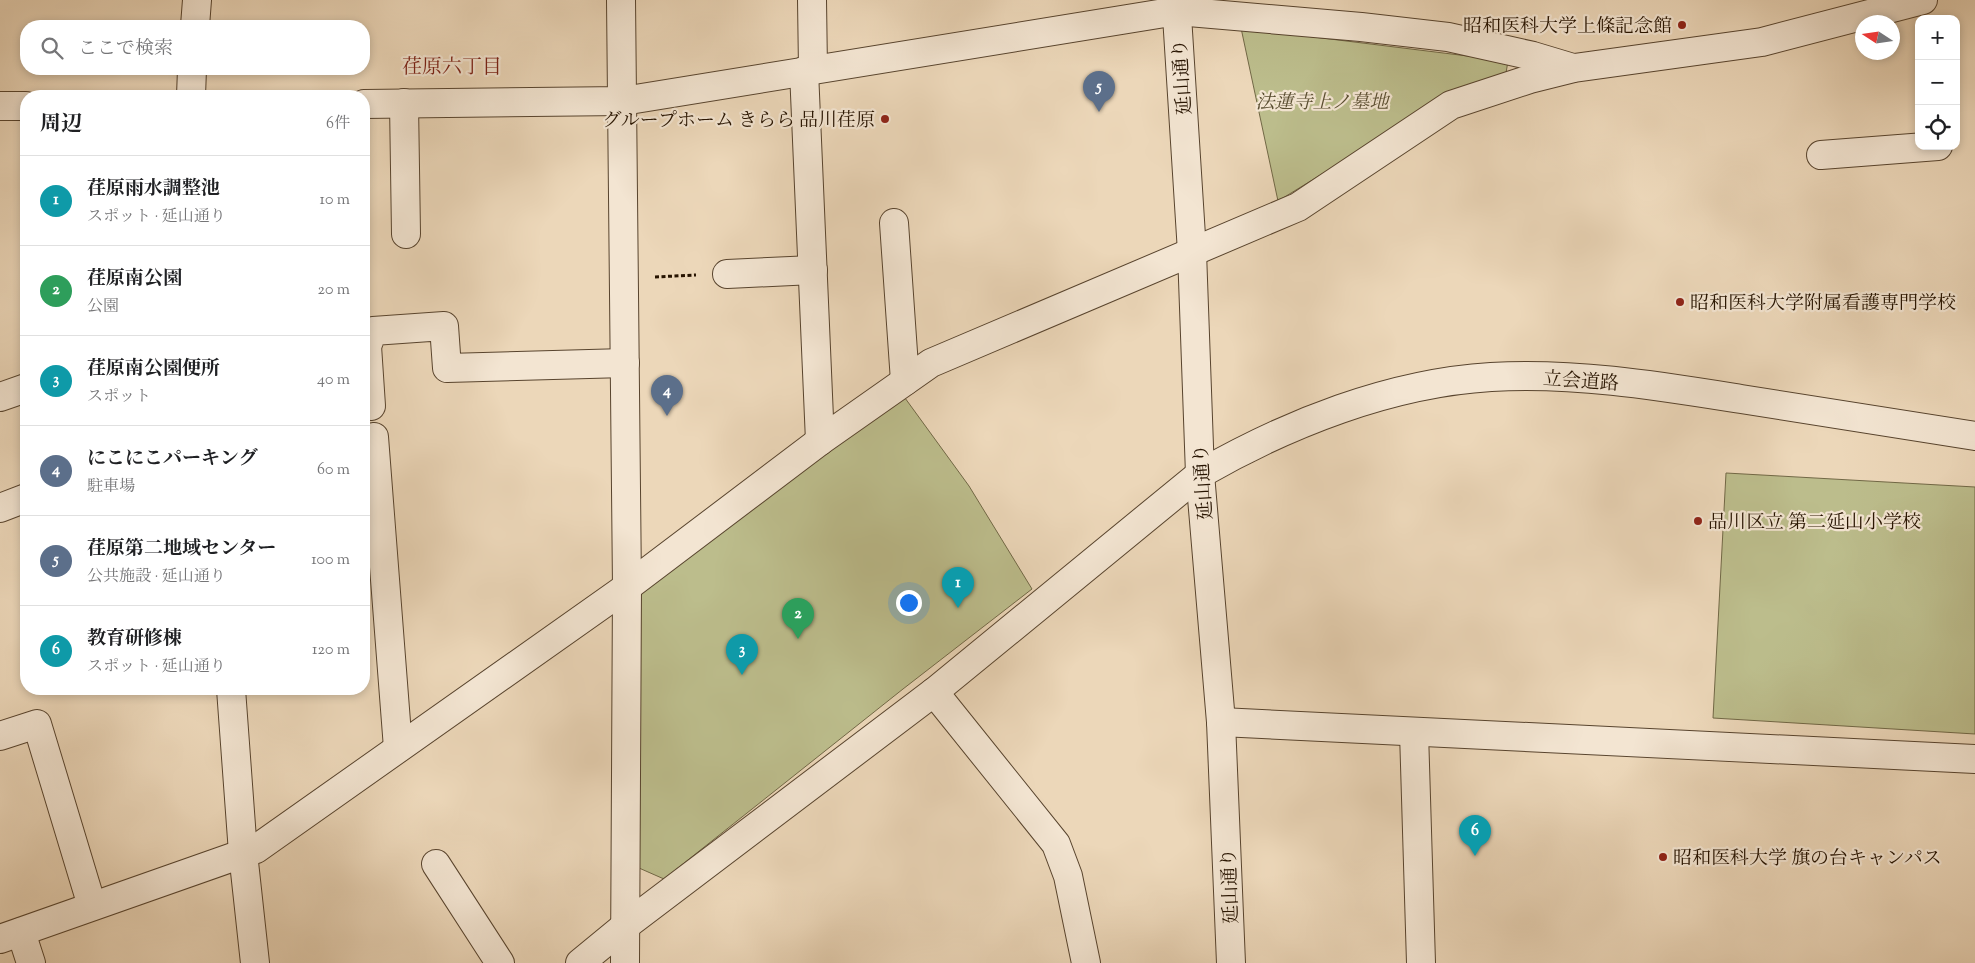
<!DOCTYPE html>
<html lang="ja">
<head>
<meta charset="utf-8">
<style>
	body { margin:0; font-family:"Sorts Mill Goudy","Noto Serif JP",serif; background:#f2f2f2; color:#202124 }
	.controls { position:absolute; right:15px; top:15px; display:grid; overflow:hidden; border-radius:10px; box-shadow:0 2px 8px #0003 }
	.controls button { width:45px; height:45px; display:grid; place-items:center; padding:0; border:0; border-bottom:1px solid #e0e0e0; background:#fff; color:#202124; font:25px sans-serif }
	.compass { position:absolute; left:1855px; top:15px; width:45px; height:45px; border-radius:50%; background:#fff; box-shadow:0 2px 8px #0003; rotate:282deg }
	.you { position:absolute; left:908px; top:602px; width:18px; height:18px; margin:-12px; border:4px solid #fff; border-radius:50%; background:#1a73e8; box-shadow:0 0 0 8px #1a73e833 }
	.badge { display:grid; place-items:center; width:32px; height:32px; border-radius:50%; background:#8f2418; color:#fff; font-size:16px; font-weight:700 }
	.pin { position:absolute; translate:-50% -41px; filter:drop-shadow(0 1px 2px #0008) }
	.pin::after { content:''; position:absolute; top:26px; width:18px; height:15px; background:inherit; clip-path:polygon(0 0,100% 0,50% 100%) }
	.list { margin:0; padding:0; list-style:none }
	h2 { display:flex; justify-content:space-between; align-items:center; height:65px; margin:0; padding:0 20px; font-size:21px }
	h2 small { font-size:16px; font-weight:400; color:#757577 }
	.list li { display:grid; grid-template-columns:32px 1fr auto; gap:15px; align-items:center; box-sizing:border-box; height:90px; padding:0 20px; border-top:1px solid #e0e0e0 }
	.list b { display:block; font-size:19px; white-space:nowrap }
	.list p { margin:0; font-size:16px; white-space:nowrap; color:#757577 }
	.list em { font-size:16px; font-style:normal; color:#757577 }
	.icon { flex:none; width:28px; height:28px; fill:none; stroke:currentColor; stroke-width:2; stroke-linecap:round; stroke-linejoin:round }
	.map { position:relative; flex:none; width:1975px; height:963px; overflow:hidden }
	.search { position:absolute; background:#fff; box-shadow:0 2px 8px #0003; left:20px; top:20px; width:350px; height:55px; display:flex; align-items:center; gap:12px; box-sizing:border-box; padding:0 18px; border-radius:20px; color:#757577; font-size:19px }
	.panel { position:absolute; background:#fff; box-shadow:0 2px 8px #0003; left:20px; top:90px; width:350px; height:605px; border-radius:20px }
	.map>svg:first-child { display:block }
	.green { fill:#bcbd8c; stroke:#716846 }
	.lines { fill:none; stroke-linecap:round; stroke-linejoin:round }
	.minor-casing { stroke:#58442e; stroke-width:30 }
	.path { stroke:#261300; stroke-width:3; stroke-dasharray:4 2.5; stroke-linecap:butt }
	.minor { stroke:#f3e5d2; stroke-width:28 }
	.poi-dot { fill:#8f2418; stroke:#f3e5d2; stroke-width:2 }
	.labels { text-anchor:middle; stroke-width:4.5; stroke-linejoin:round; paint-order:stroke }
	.poi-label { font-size:19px; fill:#261300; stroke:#f3e5d2; text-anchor:start }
	.street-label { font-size:19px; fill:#261300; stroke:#f3e5d2 }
	.park-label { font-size:19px; font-style:italic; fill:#5a4e31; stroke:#f3e5d2 }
	.neighbourhood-label { font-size:20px; fill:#7a1f14; stroke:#f3e5d2 }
</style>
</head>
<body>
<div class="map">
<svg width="1975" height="963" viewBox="0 0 1975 963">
	<rect width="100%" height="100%" fill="#ecd7b9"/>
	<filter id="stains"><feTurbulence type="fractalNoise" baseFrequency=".004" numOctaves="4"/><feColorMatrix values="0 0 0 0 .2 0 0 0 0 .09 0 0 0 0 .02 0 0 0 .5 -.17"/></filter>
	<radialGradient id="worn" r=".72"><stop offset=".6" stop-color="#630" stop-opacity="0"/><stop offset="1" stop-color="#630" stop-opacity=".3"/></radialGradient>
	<!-- green -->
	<g class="green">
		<polygon points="1241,28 1508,61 1506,73 1446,98 1278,201"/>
		<polygon points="897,387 969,486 1032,589 903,689 664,879 639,868 627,587"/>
		<polygon points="1726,473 1975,487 1975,734 1713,718"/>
	</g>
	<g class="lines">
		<defs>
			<g id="minor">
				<polyline points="621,0 627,587 625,963"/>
				<polyline points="812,0 813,69"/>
				<polyline points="1176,0 1192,252 1200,474 1221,722 1231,963"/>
				<polyline points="195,26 197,0"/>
				<polyline points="804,71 820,441"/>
				<polyline points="191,96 192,69"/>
				<polyline points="404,103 406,234"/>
				<polyline points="364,104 623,101 1177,11 1361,27 1448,37 1533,56 1573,68"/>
				<polyline points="0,106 26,106"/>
				<polyline points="1821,155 1938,146"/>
				<polyline points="894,223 905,381"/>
				<polyline points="727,274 813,270"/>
				<polyline points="364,346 367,346 371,406"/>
				<polyline points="367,346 373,331 444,326 447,368 625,363"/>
				<polyline points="0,397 26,388"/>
				<polyline points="374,437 398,748"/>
				<polyline points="0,508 26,498"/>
				<polyline points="231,689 243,853 255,963"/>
				<polyline points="934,692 1056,844 1068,876 1086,963"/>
				<polyline points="1221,722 1975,759"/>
				<polyline points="1414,732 1421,963"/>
				<polyline points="0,736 37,724 92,906"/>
				<polyline points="436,864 500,963"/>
				<polyline points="21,932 31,963"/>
				<polyline points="0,939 256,849 627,587 820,441 931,363 1298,207 1451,105 1530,79 1574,68 1762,42 1923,0"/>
				<path d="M 580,963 L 625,926 L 934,692 L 1200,474 C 1287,424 1390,383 1491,377 C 1575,372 1659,386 1741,399 C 1819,412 1897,424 1975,436"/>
			</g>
		</defs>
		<!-- minor casing -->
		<use href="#minor" class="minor-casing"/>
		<!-- path -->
		<polyline class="path" points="655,277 696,275"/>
		<!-- minor -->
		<use href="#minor" class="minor"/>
	</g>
	<!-- markers -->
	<g class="poi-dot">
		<circle cx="1682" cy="25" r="5"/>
		<circle cx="885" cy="119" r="5"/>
		<circle cx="1680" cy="302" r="5"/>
		<circle cx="1698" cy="521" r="5"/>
		<circle cx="1663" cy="857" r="5"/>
	</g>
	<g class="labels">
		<!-- poi labels -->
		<g class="poi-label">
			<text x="1672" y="32" text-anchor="end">昭和医科大学上條記念館</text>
			<text x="875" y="126" text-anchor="end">グループホーム きらら 品川荏原</text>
			<text x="1690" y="309">昭和医科大学附属看護専門学校</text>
			<text x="1708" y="528">品川区立 第二延山小学校</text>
			<text x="1673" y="864">昭和医科大学 旗の台キャンパス</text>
		</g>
		<!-- street labels -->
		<g class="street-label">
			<text transform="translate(1181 77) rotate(-94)" y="7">延山通り</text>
			<text transform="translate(1581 380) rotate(4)" y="7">立会道路</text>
			<text transform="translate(1202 482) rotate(-94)" y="7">延山通り</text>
			<text transform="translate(1229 886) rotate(-92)" y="7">延山通り</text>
		</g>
		<!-- park labels -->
		<g class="park-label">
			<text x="1322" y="108">法蓮寺上ノ墓地</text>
		</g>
		<!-- neighbourhood labels -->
		<g class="neighbourhood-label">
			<text x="452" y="73">荏原六丁目</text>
		</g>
	</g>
	<rect width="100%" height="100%" filter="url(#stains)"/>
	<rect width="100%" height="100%" fill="url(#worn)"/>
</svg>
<div class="controls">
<button>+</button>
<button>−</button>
<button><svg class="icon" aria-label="locate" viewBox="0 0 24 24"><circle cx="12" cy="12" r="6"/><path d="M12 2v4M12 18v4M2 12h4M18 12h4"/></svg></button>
</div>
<svg class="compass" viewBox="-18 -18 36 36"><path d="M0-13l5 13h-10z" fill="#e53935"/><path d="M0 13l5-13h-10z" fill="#757577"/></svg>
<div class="you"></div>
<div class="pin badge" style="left:958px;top:608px;background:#0f9aa8">1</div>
<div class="pin badge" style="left:798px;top:639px;background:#2e9e5b">2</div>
<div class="pin badge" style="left:742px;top:675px;background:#0f9aa8">3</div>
<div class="pin badge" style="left:667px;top:416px;background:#5c6f8a">4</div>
<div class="pin badge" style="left:1099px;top:112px;background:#5c6f8a">5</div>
<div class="pin badge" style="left:1475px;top:856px;background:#0f9aa8">6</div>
<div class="search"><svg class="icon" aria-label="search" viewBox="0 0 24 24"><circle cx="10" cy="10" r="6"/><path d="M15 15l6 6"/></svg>ここで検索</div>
<section class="panel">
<h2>周辺<small>6件</small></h2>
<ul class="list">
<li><span class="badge" style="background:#0f9aa8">1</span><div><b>荏原雨水調整池</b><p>スポット · 延山通り</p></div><em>10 m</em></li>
<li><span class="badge" style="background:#2e9e5b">2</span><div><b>荏原南公園</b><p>公園</p></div><em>20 m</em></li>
<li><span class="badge" style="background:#0f9aa8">3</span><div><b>荏原南公園便所</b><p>スポット</p></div><em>40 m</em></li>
<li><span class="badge" style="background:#5c6f8a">4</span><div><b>にこにこパーキング</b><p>駐車場</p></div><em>60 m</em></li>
<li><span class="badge" style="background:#5c6f8a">5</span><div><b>荏原第二地域センター</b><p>公共施設 · 延山通り</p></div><em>100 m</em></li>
<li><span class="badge" style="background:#0f9aa8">6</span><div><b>教育研修棟</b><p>スポット · 延山通り</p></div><em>120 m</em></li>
</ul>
</section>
</div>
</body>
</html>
